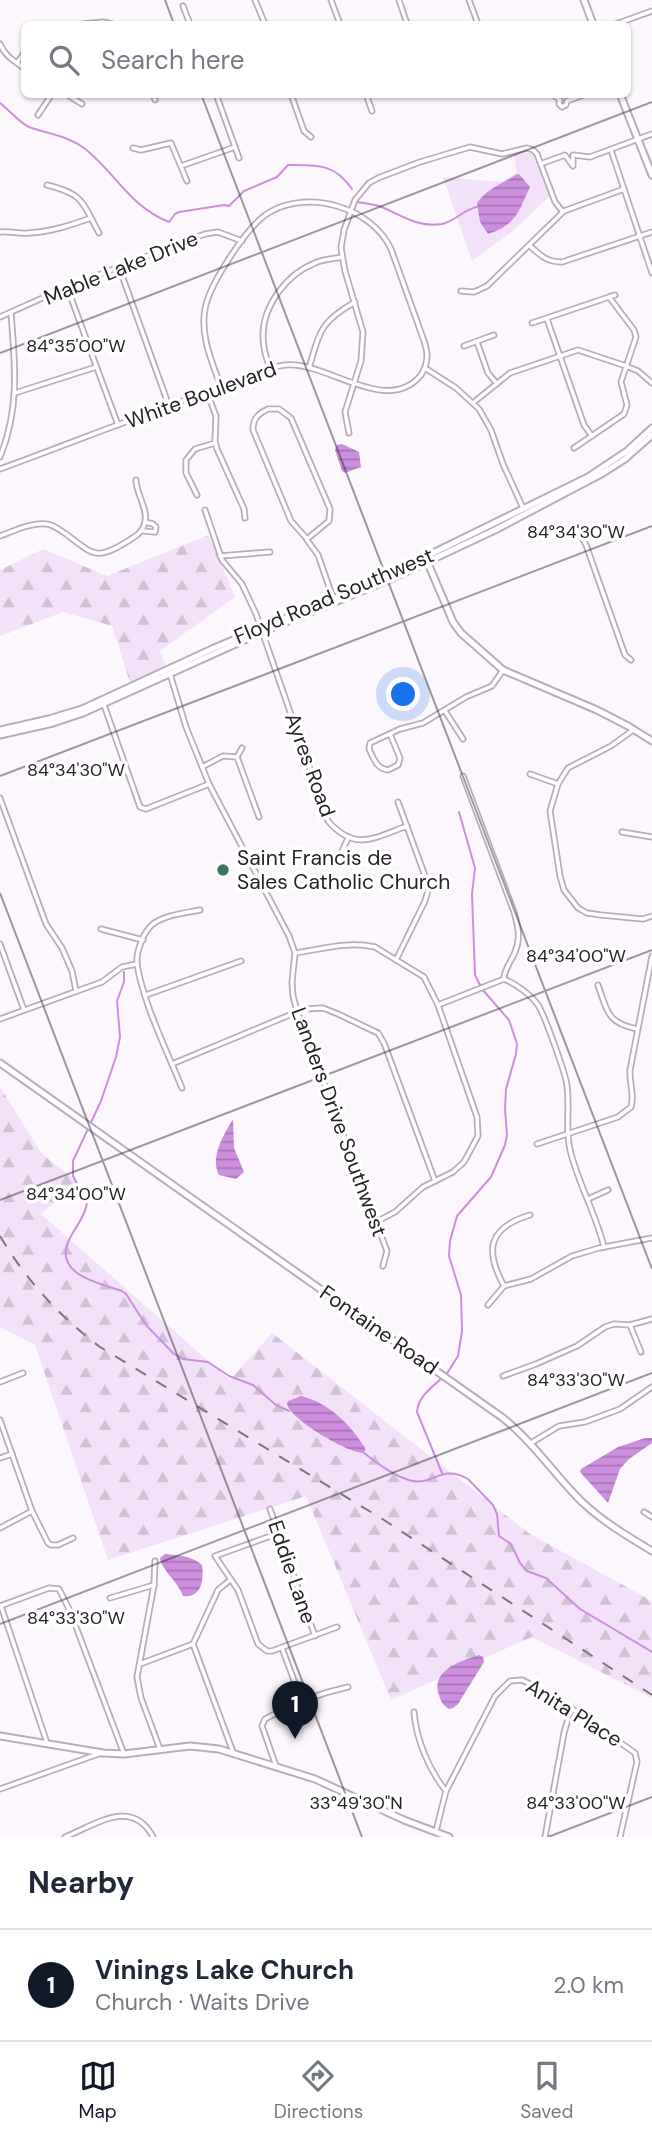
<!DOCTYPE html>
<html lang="en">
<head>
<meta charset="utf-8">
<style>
	body { margin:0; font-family:"DM Sans",sans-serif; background:#f2f2f3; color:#1f2937 }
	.you { position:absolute; left:404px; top:695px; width:24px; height:24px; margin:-18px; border:5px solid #fff; border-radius:50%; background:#1a73e8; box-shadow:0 0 0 10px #1a73e833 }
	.badge { display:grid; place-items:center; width:46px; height:46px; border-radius:50%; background:#111827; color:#fff; font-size:23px; font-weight:700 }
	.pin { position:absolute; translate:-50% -58px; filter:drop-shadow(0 2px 4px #0008) }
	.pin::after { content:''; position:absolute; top:37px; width:24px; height:21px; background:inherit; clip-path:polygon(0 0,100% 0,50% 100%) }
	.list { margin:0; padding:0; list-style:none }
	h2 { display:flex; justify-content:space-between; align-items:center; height:91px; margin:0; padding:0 28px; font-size:30px }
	h2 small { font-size:23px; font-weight:400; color:#747a83 }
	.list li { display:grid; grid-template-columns:46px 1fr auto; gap:21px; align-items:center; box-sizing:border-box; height:112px; padding:0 28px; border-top:2px solid #e0e1e3 }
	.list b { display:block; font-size:26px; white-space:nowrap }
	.list p { margin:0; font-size:23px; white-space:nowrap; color:#747a83 }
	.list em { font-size:23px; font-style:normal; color:#747a83 }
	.icon { flex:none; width:38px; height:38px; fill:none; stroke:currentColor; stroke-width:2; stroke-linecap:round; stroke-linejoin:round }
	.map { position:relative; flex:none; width:652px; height:1837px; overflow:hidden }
	.search { position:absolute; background:#fff; box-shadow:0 2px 5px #0004; left:21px; right:21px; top:21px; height:77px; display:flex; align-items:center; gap:18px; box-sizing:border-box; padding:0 24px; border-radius:10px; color:#747a83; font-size:26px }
	.sheet { height:203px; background:#fff }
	nav { display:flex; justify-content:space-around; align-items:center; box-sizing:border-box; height:98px; border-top:2px solid #e0e1e3; background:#fff; font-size:19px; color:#747a83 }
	nav a { display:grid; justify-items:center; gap:4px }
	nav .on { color:#111827 }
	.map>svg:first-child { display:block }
	.forest { fill:url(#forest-firs) }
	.park { fill:#f3e1f9 }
	.water { fill:url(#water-rules) }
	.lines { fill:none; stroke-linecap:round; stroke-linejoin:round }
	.stream { stroke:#cc8fde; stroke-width:2 }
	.street-casing { stroke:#b9acbd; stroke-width:7 }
	.secondary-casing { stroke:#b9acbd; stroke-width:9 }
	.street { stroke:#fff; stroke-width:3.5 }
	.secondary { stroke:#fff; stroke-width:5 }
	.rail { stroke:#7c767d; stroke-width:2; stroke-dasharray:12 12; stroke-linecap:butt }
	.ticks { fill:none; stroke:#272228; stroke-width:2; stroke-opacity:0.45 }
	.poi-dot { fill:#3b7762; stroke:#fff; stroke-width:2.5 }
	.labels { text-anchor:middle; stroke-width:7; stroke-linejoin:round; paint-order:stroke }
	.street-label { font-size:21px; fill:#272228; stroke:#fff }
	.poi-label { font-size:21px; fill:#272228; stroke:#fff; text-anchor:start }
	.ticks-label { font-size:18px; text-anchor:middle; fill:#272228; stroke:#fff; stroke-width:7; stroke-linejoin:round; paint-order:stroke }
</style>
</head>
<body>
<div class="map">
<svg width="652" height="1837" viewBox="0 0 652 1837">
	<defs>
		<pattern id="forest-firs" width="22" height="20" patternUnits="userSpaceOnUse" patternTransform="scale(1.75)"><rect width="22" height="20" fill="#f3e1f9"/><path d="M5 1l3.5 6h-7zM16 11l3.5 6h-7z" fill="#d0c1d5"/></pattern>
		<pattern id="water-rules" width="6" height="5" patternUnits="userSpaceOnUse" patternTransform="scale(1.75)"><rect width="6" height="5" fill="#cc8fde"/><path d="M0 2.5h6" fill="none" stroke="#a674b4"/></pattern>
	</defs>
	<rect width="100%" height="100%" fill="#fcf6fd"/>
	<!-- forest -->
	<g class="forest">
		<polygon points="209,535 235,597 160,651 169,676 133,692 112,626 63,612 0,636 0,570 43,549 107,576"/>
		<polygon points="0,1087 42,1154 78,1182 41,1214 230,1380 272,1333 530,1534 652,1601 652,1698 532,1637 391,1700 306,1496 108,1560 35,1345 0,1327"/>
	</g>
	<!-- park -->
	<polygon class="park" points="532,152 550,196 513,231 472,261 443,177 501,182 517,173 514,155"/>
	<!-- water -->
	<g class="water">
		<path d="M 517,174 L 520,175 L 530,187 C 519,210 517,225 488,234 L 480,222 L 477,203 C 487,188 503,184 517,174 Z"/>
		<polygon points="342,444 359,452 361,467 345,473 342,471 335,450 337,445"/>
		<path d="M 233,1119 L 234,1148 L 244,1172 L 236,1179 L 219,1175 C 210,1157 223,1136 233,1119 Z"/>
		<path d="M 301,1396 C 329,1403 350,1424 365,1448 L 365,1451 L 363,1453 C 346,1452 291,1420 287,1404 L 288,1401 Z"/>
		<polygon points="645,1438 652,1438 652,1443 629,1459 620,1469 608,1503 580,1472 581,1469 618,1447"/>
		<path d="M 165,1554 C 177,1555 193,1556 202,1565 C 204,1580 202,1598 183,1596 C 177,1580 162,1571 160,1558 Z"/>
		<path d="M 479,1655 L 483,1657 L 484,1662 L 458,1704 L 453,1708 L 449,1709 C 443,1705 441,1702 439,1695 C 430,1671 460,1661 479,1655 Z"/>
	</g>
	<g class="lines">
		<!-- stream -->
		<g class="stream">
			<path d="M 0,103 C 8,109 21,124 29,127 C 48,134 66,135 84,148 C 115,172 130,207 169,222 L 175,214 L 179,212 L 224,205 L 229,206 L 244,191 L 277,177 L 288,165 C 317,165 334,163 352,189"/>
			<path d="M 357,202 C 365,203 372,204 379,206 C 402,215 417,228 442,224 C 456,221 464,209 477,207"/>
			<path d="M 124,972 L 124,982 L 117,1001 L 120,1037 L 116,1057 L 101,1101 L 73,1161 L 73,1176 L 87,1203 C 85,1217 76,1226 70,1238 C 51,1274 99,1283 122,1291 L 126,1294 L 146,1325 L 174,1354 L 183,1359 L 208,1362 L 229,1376 L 253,1385 L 276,1405 L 289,1411"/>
			<polyline points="446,1375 458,1356 462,1331 461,1295 449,1256 450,1241 457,1216 491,1177 505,1145 507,1135 505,1109 506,1089 516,1054 517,1044 509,1020 482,989 475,975 472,894 475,868 459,812"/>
			<path d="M 364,1453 C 377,1463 396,1478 413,1481 C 433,1485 442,1464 468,1479 L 493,1505 L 497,1514 L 499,1536 L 511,1544 L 520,1563 L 527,1571 L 546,1578 L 580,1609 L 652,1652"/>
			<path d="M 442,1473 L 417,1412 C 418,1397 431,1388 442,1378"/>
		</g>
		<defs>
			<g id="street">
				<polyline points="255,0 265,24"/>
				<polyline points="331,0 340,24"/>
				<polyline points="399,0 407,24"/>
				<polyline points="469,0 478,24"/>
				<polyline points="183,6 190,24"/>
				<polyline points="83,24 103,22 112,24"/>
				<polyline points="616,24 652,11"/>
				<path d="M 0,44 C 5,56 14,61 24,68"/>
				<polyline points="17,63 24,53"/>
				<polyline points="66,94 82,104"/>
				<polyline points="153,94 155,100"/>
				<polyline points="216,94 239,158"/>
				<polyline points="291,94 304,131 311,137"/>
				<polyline points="366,94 372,111"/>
				<polyline points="552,94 560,100 559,104 562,107 566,105 567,101 586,94"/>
				<polyline points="38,115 52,94"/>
				<polyline points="133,148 141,150 171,143 187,181"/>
				<polyline points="611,150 652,273"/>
				<polyline points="543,163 565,155 573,166 573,155 590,157 652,134"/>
				<polyline points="181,166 235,147"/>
				<path d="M 47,185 C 84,194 82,202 99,233"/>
				<path d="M 0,232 C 10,231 19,234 29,233 C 50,232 71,225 91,218"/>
				<path d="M 530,246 C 541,256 547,262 562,262 L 652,232"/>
				<polyline points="119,267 169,406"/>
				<polyline points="67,287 118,425"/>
				<polyline points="461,291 474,292 487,286 564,211 624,189"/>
				<polyline points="0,317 67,287 205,234 218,232 242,241"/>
				<polyline points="547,319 584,425 592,436"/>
				<polyline points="532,323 615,295"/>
				<polyline points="477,342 488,373 497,384"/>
				<polyline points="464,346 494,335"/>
				<path d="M 270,368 C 266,358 263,347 263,336 C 263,305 287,274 315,263 C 323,259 333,259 342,257"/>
				<path d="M 309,368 C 320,331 320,322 355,302"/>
				<polyline points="425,368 456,388 479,409 491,430 503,464 523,508"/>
				<polyline points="207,392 216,416 215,441 217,449 244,509 245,518"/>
				<polyline points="15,393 96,367"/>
				<polyline points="474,402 510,373 578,350 626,366 638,371 652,383"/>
				<path d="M 268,409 L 279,409 L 291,418 L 330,509 L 329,521 L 307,539 L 291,521 L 253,430 C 253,418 258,414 268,409 Z"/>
				<polyline points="349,433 345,412 361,361 363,332 345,271 341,248 344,230 355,200 369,183 378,178 420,162 470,147 502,154 527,148 533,150 537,154 555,202 563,212"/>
				<polyline points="574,448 624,414 627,405 621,382 636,337 634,330 609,297"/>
				<path d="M 0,457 C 20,408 15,364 11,313"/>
				<path d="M 0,469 C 68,444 136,417 205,393 C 229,385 261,368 285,365 C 325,360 387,417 421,375 C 425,369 427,362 427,355 C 427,345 421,334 418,324 C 409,299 400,274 391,249 C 372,208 310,189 270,212 C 248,224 209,285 205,309 C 200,336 212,362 221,387"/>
				<polyline points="197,495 186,473 186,460 195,449 215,443"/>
				<path d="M 205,510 L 222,560 L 242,584 L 256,614 L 328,821 C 355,852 374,838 407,826"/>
				<polyline points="143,531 155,532 156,527 153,524 145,522"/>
				<path d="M 0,536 C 14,531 32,522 47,524 C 54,525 60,530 66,534 C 94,555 96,561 128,541 C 136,536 143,532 145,522 C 148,508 136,494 136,480"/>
				<polyline points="581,536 586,545 625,655 631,660"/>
				<polyline points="307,540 318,555 333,598"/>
				<polyline points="220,556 270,552"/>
				<polyline points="170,674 186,727 209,784 289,936 295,953 292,982 293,996 297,1011 387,1251 383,1266"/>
				<polyline points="104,705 140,807 146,809 209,784"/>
				<polyline points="445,711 463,739"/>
				<polyline points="633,730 611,746 568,768 558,784 550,811 560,876 564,890 578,908 587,913 601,915 643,919 652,916"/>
				<path d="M 390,734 L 400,758 L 398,765 L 388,770 C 376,768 374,759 369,749 L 370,743 L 400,729 L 423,723 L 466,697 L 492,686 L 503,670"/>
				<polyline points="237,757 242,748"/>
				<polyline points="202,767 223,756 237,757 259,817"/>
				<polyline points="530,774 558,784"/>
				<path d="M 463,776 L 514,912 C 518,926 521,938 515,952 C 511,962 504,969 504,979"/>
				<polyline points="0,798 39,905 46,924 62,948 72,971 76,991"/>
				<polyline points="622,832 652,837"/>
				<polyline points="342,851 348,838"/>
				<polyline points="101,929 143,940"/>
				<polyline points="0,944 24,1010"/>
				<path d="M 295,953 C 323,949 348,941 375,947 L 424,977 L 438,1005 L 477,1117 L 478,1136 L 464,1162 L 453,1172 L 423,1187 L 395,1212 L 376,1222"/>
				<polyline points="396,960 425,901 429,887 398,802"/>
				<path d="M 504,979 C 516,984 530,994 538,1005 C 544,1014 566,1074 567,1086 C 570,1108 565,1128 570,1150 C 578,1183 596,1214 604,1247"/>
				<path d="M 598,985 C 607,1011 607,1023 637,1029"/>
				<polyline points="146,995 241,961"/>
				<polyline points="438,1005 504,979"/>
				<polyline points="0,1019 102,982 122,967 137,964"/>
				<polyline points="172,1064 304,1009 323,1008 338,1014 378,1033 384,1043 435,1181"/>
				<path d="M 182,1088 C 167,1051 143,1003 137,964 C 136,952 143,932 153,924 C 165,915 185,913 200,910"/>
				<path d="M 537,1144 L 618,1117 L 631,1107 C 635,1094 629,1083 630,1070 L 652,956"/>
				<polyline points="588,1199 608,1190"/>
				<path d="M 504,1286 C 485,1251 487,1228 530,1215"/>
				<polyline points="488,1305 504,1286 531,1279 572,1256 599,1248 652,1238"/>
				<polyline points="630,1325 641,1352"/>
				<polyline points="503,1376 536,1364 577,1346 605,1327 614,1324 630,1325 652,1319"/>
				<polyline points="0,1382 23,1373"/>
				<polyline points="0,1420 32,1511 48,1543 51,1545 58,1545 73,1538"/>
				<polyline points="531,1443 559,1426 585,1422 620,1409 652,1387"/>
				<polyline points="0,1458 12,1454"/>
				<polyline points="270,1509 315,1636"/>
				<polyline points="644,1512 652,1517"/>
				<polyline points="0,1528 32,1511"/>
				<polyline points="279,1533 215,1556 238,1590 258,1644 267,1651 272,1651 337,1627"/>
				<polyline points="155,1561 154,1585 137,1677 141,1698 160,1749"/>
				<polyline points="230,1580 218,1590 193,1644 233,1752"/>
				<polyline points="110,1598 154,1585"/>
				<polyline points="0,1606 49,1588 59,1589 70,1611 124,1754"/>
				<polyline points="1,1606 47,1743"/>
				<polyline points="282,1648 302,1702"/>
				<polyline points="140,1664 193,1644"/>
				<path d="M 414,1712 C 416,1739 429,1770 446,1791"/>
				<path d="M 276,1766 L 262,1726 L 265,1719 C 290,1705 320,1693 348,1687"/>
				<polyline points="0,1789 101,1753"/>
				<polyline points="436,1831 446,1791 495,1696 510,1681 522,1680 532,1685 571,1708 635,1753 637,1762 620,1837"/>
				<path d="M 65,1837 C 95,1825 132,1797 153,1837"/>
				<polyline points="545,1837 564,1733 571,1708"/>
			</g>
			<g id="secondary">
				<polyline points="584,0 593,24"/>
				<polyline points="620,94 652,175"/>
				<polyline points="427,561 453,622 461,633 503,670 597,710 628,726 652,741"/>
				<polyline points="0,730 49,719 82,709 214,648 380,579 588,477 627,451 652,428"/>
				<polyline points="0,735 53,723 83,713 269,629 393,578 495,530 603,473 625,459 652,435"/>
				<path d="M 0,1063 L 503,1418 C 533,1442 554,1474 581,1501 C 602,1521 627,1536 652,1551"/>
				<polyline points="0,1736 103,1753 124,1754 190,1746 219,1749 315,1779 404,1820 449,1837"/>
			</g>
		</defs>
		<!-- street casing -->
		<use href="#street" class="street-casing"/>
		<!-- secondary casing -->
		<use href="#secondary" class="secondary-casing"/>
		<!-- street -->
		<use href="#street" class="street"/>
		<!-- secondary -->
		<use href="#secondary" class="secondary"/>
		<!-- rail -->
		<path class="rail" d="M 0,1236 C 26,1280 59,1316 100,1347 L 384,1520 L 652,1695"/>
	</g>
	<!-- ticks -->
	<path class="ticks" d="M 165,0 L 174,24M 201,94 L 652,1269M 0,353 L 652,102M 0,776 L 652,526M 0,893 L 362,1837M 0,1200 L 652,950M 0,1624 L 652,1373M 548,1837 L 652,1797"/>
	<!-- markers -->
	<circle class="poi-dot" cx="223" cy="870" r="7"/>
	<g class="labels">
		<!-- street labels -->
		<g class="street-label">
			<text transform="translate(121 268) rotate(-22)" y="7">Mable Lake Drive</text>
			<text transform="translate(201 395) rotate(-20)" y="7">White Boulevard</text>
			<text transform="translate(334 596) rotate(-23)" y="7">Floyd Road Southwest</text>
			<text transform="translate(310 765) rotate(70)" y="7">Ayres Road</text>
			<text transform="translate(339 1122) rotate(70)" y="7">Landers Drive Southwest</text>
			<text transform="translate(379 1330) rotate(35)" y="7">Fontaine Road</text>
			<text transform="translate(292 1572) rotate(71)" y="7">Eddie Lane</text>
			<text transform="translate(574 1713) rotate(32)" y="7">Anita Place</text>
		</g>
		<!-- poi labels -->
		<g class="poi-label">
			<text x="237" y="865">Saint Francis de<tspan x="237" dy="24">Sales Catholic Church</tspan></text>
		</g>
	</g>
	<g class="ticks-label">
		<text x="76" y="352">84°35'00"W</text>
		<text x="576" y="538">84°34'30"W</text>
		<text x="76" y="776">84°34'30"W</text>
		<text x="576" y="962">84°34'00"W</text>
		<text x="76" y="1200">84°34'00"W</text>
		<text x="576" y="1386">84°33'30"W</text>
		<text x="76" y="1624">84°33'30"W</text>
		<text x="356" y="1809">33°49'30"N</text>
		<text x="576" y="1809">84°33'00"W</text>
	</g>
</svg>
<div class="you"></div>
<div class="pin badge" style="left:295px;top:1739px">1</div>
<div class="search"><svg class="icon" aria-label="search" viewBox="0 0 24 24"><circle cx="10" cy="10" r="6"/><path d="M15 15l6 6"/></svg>Search here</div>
</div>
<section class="sheet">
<h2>Nearby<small></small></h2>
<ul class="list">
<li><span class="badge">1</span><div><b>Vinings Lake Church</b><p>Church · Waits Drive</p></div><em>2.0 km</em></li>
</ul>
</section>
<nav>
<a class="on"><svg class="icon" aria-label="map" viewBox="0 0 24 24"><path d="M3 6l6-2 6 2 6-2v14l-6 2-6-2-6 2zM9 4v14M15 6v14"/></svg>Map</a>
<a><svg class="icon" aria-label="directions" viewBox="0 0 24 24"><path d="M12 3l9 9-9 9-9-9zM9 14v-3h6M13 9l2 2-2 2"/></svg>Directions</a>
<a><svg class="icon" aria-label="saved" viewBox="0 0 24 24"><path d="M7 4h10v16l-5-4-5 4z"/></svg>Saved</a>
</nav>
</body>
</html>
